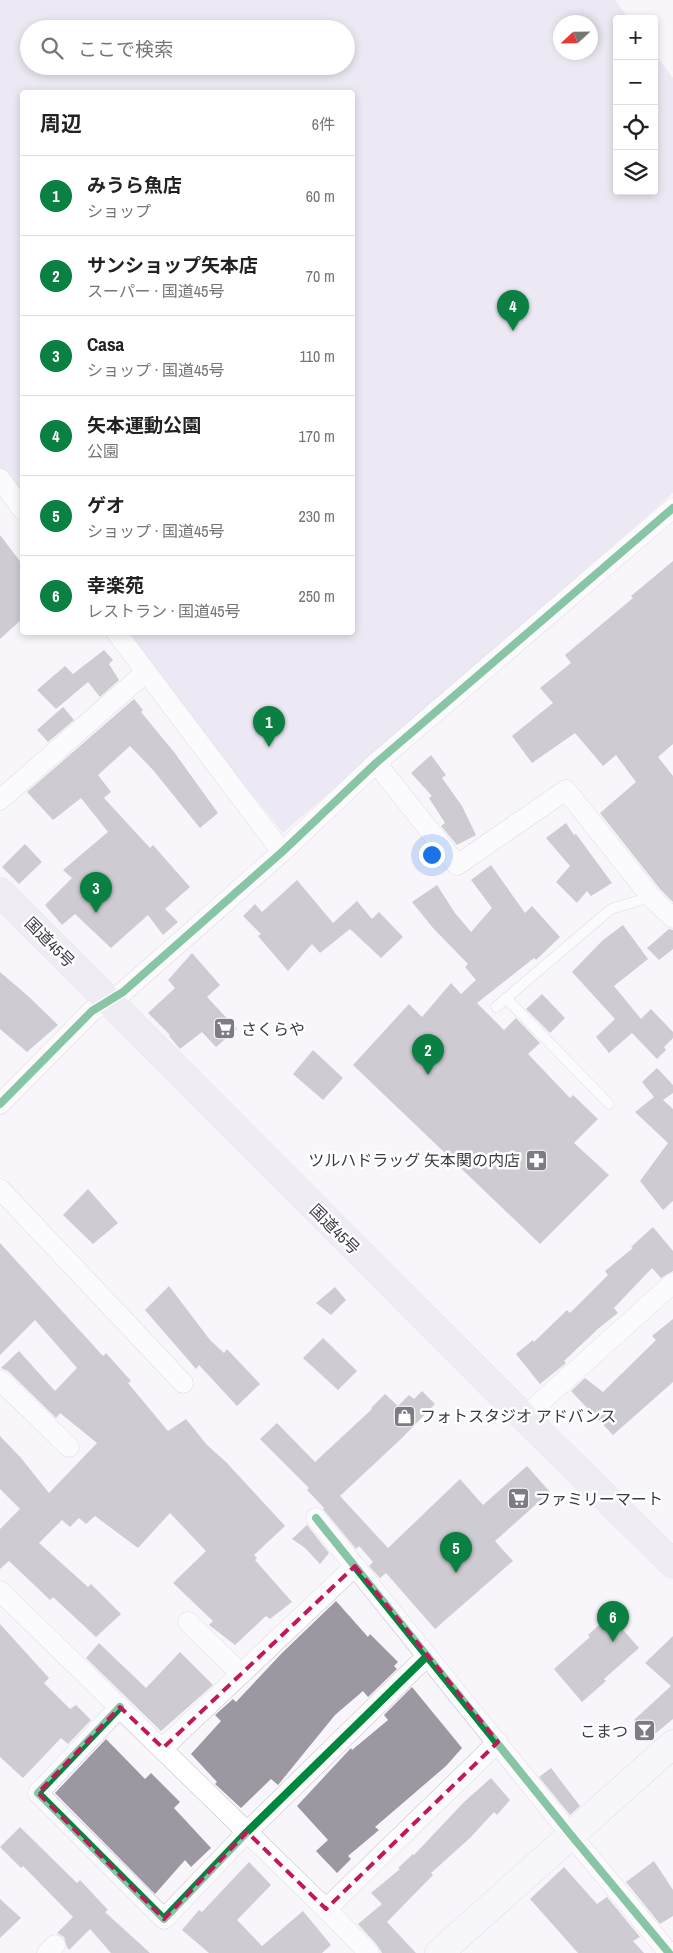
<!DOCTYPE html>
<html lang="ja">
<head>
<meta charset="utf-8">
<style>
	body { margin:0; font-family:"Archivo Narrow","Noto Sans JP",sans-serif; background:#f2f2f2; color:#222 }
	.controls { position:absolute; right:15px; top:15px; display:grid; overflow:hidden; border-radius:5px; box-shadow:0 2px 8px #0003 }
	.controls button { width:45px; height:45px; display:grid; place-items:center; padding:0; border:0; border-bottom:1px solid #e0e0e0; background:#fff; color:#222; font:25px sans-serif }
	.compass { position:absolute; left:553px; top:15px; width:45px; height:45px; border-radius:50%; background:#fff; box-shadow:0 2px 8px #0003; rotate:248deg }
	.you { position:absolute; left:431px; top:854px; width:18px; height:18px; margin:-12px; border:4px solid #fff; border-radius:50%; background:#1a73e8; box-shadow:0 0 0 8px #1a73e833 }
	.badge { display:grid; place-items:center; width:32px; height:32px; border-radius:50%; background:#0b8043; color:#fff; font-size:16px; font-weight:700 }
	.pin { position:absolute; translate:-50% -41px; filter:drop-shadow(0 1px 2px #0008) }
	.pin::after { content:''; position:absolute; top:26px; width:18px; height:15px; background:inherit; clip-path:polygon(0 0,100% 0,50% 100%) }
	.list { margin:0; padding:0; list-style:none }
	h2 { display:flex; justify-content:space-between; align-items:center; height:65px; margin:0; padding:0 20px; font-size:21px }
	h2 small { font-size:16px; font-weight:400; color:#767676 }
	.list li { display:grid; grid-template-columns:32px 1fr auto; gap:15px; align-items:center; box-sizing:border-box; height:80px; padding:0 20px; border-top:1px solid #e0e0e0 }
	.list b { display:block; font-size:19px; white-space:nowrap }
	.list p { margin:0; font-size:16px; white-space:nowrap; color:#767676 }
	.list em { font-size:16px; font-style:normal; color:#767676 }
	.icon { flex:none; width:28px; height:28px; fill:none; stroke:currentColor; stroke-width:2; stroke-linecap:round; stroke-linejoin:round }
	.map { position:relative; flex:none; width:673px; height:1953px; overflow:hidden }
	.search { position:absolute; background:#fff; box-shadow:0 2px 8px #0003; left:20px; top:20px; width:335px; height:55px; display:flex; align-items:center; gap:12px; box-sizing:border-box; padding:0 18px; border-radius:28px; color:#767676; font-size:19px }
	.panel { position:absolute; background:#fff; box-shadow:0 2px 8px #0003; left:20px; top:90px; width:335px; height:545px; border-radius:5px }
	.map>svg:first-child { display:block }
	.green { fill:#e0d9eb; fill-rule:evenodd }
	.building { fill:#9c97a1 }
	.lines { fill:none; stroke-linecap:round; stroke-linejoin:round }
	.lane-casing { stroke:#c0bdc5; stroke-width:11 }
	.street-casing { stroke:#c0bdc5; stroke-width:21 }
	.secondary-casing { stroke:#c0bdc5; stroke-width:29 }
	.highway-casing { stroke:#d2d0d5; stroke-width:29 }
	.lane { stroke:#fefefe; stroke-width:10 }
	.street { stroke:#fefefe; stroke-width:20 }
	.secondary { stroke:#f6f5f8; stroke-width:28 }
	.highway { stroke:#e4e0eb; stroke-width:28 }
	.cycleway-casing { stroke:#fff; stroke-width:11 }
	.cycleway { stroke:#00873e; stroke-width:8 }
	.marked { fill:none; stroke:#c2185b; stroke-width:4; stroke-dasharray:10 6; stroke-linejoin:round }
	.labels { text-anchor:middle; stroke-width:5; stroke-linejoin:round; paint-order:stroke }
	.street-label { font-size:16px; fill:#3e3946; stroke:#fff }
	.poi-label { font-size:16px; fill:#3e3946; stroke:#fff; text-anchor:start }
</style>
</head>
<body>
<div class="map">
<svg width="673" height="1953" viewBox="0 0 673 1953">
	<rect width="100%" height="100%" fill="#f8f6fb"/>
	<!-- green -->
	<path class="green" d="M 0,0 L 615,0 L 629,19 L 617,19 L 617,191 L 654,191 L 654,53 L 673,78 L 673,493 L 283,833 L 123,633 L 352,632 L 352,92 L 22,92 L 22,503 L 0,471 ZM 560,22 L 590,22 L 590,52 L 560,52 ZM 29,29 L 346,29 L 346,66 L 29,66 Z"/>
	<!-- building -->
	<g class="building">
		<polygon points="0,535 22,564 22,619 0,639"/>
		<polygon points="673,561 673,744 658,757 673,776 673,902 660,889 600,813 636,782 616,755 603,766 575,733 532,763 512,736 553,703 540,688 571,663 565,655 633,598 631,596"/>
		<polygon points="104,650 113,660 109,664 119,680 100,697 88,682 56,709 37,690 65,666 73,674"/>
		<polygon points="134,699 143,710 141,712 174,752 218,813 200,828 153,770 130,746 98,775 111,792 104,798 150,848 153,845 190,887 165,909 178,922 163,935 148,915 111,948 75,914 62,925 45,905 72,878 63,870 108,832 81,798 53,820 27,792"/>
		<polygon points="63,707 74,720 48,742 37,730"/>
		<polygon points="431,755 446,775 442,778 462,806 476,835 457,845 441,826 445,823 429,798 432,796 411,773"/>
		<polygon points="566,823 574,835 576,834 612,883 591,896 587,891 577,903 556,882 570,866 546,838"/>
		<polygon points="25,844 42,862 19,884 2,867"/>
		<polygon points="491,865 525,913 532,906 560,937 536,960 534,958 477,1003 504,1030 516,1018 540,1043 528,1054 570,1098 573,1095 598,1119 574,1143 609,1175 540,1244 353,1065 409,1004 422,1017 451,983 461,994 476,980 465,967 468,964 433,928 412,902 437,885 455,913 471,932 492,908 471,880"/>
		<polygon points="297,880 333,923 357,901 372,919 379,912 403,937 381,958 350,929 320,953 312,944 288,971 258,936 261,934 243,916 255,904 262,912"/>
		<polygon points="623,925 648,959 614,986 641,1019 651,1009 673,1032 673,1038 664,1047 666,1050 657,1059 632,1033 609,1053 596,1037 615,1019 572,972 603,940"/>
		<polygon points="669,929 673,930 673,949 659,960 647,948"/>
		<polygon points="192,953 220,985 207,997 237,1029 216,1047 202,1032 180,1049 169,1036 170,1035 148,1013 175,988 168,980"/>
		<polygon points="0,972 28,996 58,1025 27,1052 0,1029"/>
		<polygon points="542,994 565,1018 550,1033 526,1009"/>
		<polygon points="313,1050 343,1078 323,1100 293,1074"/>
		<polygon points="657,1068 673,1085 673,1093 663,1100 673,1109 673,1201 663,1210 640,1181 668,1143 635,1112 654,1097 642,1082"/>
		<polygon points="88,1189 118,1223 93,1244 63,1215"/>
		<polygon points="653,1227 673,1251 673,1271 661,1278 652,1268 614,1308 618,1313 599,1328 564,1361 566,1363 540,1384 516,1354 533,1340 534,1342 567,1310 570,1313 608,1275 605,1271 633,1248 631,1247"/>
		<polygon points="0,1243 103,1356 106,1353 131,1381 128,1383 168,1431 186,1419 207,1445 226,1462 285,1526 254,1555 257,1558 255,1560 292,1602 270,1619 266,1616 235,1645 209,1625 213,1621 173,1583 206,1551 170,1513 138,1548 95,1516 86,1524 79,1518 70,1527 62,1520 39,1543 88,1587 91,1584 121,1614 96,1637 53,1597 50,1600 9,1561 0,1569 0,1529 20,1509 0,1489 0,1436 21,1458 49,1493 97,1443 60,1413 56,1418 8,1371 1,1368 19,1351 55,1391 77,1368 35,1320 0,1355"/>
		<polygon points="169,1286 210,1340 224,1353 227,1349 260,1384 237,1406 199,1365 196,1369 145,1310"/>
		<polygon points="335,1287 346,1300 331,1315 316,1303"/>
		<polygon points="673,1319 673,1382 613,1435 571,1391 585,1378 603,1392 656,1340 652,1336"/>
		<polygon points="323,1338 357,1371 338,1390 303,1358"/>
		<polygon points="422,1391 435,1404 402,1438 340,1496 388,1548 460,1479 483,1505 527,1466 550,1492 495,1541 513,1561 435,1629 386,1573 380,1578 369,1566 373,1562 359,1546 356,1549 323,1509 324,1508 307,1490 309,1488 260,1439 277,1423 315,1462 372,1409 371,1408 385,1394 398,1406 409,1395 414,1399"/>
		<polygon points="307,1525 329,1553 320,1564 305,1548 292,1539"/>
		<polygon points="336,1601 368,1637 370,1634 398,1662 394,1666 397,1669 368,1697 363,1691 335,1715 278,1785 271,1779 241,1808 215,1784 217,1782 191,1754 221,1721 215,1715 233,1699 236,1702 282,1653"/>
		<polygon points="610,1615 639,1648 604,1679 606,1681 582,1702 554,1669 590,1637 588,1635"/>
		<polygon points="0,1624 49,1678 44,1683 70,1709 76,1705 91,1720 68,1744 61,1738 23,1778 0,1757"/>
		<polygon points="673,1636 673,1719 650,1738 634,1720 671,1686 645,1663"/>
		<polygon points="99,1643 146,1688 180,1652 213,1685 161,1731 86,1658"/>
		<polygon points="412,1687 462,1748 446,1766 375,1827 379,1830 348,1856 351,1859 337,1873 316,1851 328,1840 297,1806 351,1748 352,1750 388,1720 384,1715"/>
		<polygon points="106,1739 145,1779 151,1773 180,1802 174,1808 211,1848 191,1867 185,1860 155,1894 55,1793"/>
		<polygon points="551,1768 580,1806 570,1815 539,1777"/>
		<polygon points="491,1778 510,1800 497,1815 494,1812 470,1838 431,1873 433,1875 387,1922 416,1953 382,1953 377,1945 358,1924 382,1904 371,1893 400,1869 398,1868 413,1854 414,1855 464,1802"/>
		<polygon points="20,1827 77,1883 80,1880 108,1910 105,1912 150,1953 111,1953 90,1929 69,1950 67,1947 64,1937 57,1933 73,1917 23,1866 21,1868 0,1847"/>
		<polygon points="654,1861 673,1890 673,1916 660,1924 626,1882"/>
		<polygon points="249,1862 271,1885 237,1920 262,1946 303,1911 331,1945 322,1953 209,1953 182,1930 199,1910 202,1912"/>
		<polygon points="564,1867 597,1904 607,1897 640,1937 633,1941 644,1953 578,1953 530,1899"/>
		<polygon points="0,1899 21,1918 0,1938"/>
	</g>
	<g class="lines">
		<defs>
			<g id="lane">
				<polyline points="506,998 609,1104"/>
				<polyline points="496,1007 611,909 651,897"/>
			</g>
			<g id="street">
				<polyline points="0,479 22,509"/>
				<polyline points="116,632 282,852"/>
				<polyline points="376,763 457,865 566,790 651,897 673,918"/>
				<polyline points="0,800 146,672"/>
				<polyline points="0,1104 92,1011 123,992 282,852 376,763 673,508"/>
				<polyline points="0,1189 183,1383"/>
				<polyline points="0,1380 69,1447"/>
				<polyline points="524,1417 673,1283"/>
				<polyline points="316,1518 571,1835 669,1953"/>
				<polyline points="0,1591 326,1909 369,1953"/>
				<polyline points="188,1622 241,1674"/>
				<polyline points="120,1707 38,1793 164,1919 247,1832 427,1656"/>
				<polyline points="163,1748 355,1566"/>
				<polyline points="326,1909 498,1742"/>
				<polyline points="47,1953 55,1945"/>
			</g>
			<polyline id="secondary" points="439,1953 673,1744"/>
			<polyline id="highway" points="0,892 524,1417 673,1564"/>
		</defs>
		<!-- lane casing -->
		<use href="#lane" class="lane-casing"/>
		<!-- street casing -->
		<use href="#street" class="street-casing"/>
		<!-- secondary casing -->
		<use href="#secondary" class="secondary-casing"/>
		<!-- highway casing -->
		<use href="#highway" class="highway-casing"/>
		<!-- lane -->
		<use href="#lane" class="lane"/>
		<!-- street -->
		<use href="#street" class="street"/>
		<!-- secondary -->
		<use href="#secondary" class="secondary"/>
		<!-- highway -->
		<use href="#highway" class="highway"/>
		<defs>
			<g id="cycleway">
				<polyline points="0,1104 92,1011 123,992 282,852 376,763 673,508"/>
				<polyline points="316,1518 571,1835 669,1953"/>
				<polyline points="120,1707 38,1793 164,1919 247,1832 427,1656"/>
			</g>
		</defs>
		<!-- cycleway casing -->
		<use href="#cycleway" class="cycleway-casing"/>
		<!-- cycleway -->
		<use href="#cycleway" class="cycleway"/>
	</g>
	<!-- marked area -->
	<path d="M0 0H673V1953H0ZM 355,1566 L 498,1742 L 326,1909 L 247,1832 L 164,1919 L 38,1793 L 120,1707 L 163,1748 Z" fill="#f8f6fb" fill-opacity=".55" fill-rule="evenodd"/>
	<path class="marked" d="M 355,1566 L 498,1742 L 326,1909 L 247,1832 L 164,1919 L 38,1793 L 120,1707 L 163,1748 Z"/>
	<!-- icons -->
	<defs>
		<symbol id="supermarket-square" viewBox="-11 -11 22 22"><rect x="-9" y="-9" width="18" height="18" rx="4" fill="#7f7b85" stroke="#fff"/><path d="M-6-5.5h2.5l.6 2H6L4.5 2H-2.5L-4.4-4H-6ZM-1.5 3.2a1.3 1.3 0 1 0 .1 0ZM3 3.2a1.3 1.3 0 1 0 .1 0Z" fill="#fff"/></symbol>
		<symbol id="pharmacy-square" viewBox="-11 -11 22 22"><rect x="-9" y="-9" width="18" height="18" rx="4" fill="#7f7b85" stroke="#fff"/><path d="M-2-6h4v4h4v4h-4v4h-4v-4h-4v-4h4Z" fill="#fff"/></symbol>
		<symbol id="shop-square" viewBox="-11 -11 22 22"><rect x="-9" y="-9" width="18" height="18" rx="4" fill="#7f7b85" stroke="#fff"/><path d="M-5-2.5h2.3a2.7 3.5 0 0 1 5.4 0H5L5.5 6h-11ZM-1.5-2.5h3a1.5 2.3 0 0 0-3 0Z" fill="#fff"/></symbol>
		<symbol id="bar-square" viewBox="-11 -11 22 22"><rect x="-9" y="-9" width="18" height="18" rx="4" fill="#7f7b85" stroke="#fff"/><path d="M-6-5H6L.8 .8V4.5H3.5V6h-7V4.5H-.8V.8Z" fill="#fff"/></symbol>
	</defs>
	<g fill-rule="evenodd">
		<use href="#supermarket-square" x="212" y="1016" width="25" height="25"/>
		<use href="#pharmacy-square" x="524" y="1148" width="25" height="25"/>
		<use href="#shop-square" x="392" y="1404" width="25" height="25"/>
		<use href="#supermarket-square" x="506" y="1486" width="25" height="25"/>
		<use href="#bar-square" x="632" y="1718" width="25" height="25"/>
	</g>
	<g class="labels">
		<!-- street labels -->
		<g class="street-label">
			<text transform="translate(50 942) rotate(45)" y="6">国道45号</text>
			<text transform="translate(335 1229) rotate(45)" y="6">国道45号</text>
		</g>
		<!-- poi labels -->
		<g class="poi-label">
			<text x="241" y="1035">さくらや</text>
			<text x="520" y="1166" text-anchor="end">ツルハドラッグ 矢本関の内店</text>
			<text x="420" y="1422">フォトスタジオ アドバンス</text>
			<text x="535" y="1505">ファミリーマート</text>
			<text x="628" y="1737" text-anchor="end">こまつ</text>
		</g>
	</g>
</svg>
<div class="controls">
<button>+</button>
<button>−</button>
<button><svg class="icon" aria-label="locate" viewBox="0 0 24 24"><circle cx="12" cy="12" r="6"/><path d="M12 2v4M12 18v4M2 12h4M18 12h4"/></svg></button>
<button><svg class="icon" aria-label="layers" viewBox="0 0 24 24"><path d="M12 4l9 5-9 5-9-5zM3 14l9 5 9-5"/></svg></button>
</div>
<svg class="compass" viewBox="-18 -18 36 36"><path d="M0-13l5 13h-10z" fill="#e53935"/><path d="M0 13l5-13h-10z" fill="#767676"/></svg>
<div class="you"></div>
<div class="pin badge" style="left:269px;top:747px">1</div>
<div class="pin badge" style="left:428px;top:1075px">2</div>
<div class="pin badge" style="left:96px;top:913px">3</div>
<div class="pin badge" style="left:513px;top:331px">4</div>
<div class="pin badge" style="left:456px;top:1573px">5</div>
<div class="pin badge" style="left:613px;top:1642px">6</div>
<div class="search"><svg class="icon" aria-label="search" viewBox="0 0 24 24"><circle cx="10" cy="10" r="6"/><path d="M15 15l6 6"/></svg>ここで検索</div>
<section class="panel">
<h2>周辺<small>6件</small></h2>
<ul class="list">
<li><span class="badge">1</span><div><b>みうら魚店</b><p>ショップ</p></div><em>60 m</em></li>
<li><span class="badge">2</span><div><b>サンショップ矢本店</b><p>スーパー · 国道45号</p></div><em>70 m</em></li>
<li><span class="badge">3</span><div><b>Casa</b><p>ショップ · 国道45号</p></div><em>110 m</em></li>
<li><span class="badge">4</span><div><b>矢本運動公園</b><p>公園</p></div><em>170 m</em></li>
<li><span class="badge">5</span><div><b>ゲオ</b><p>ショップ · 国道45号</p></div><em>230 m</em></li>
<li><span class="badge">6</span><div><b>幸楽苑</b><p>レストラン · 国道45号</p></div><em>250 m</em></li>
</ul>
</section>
</div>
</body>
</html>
